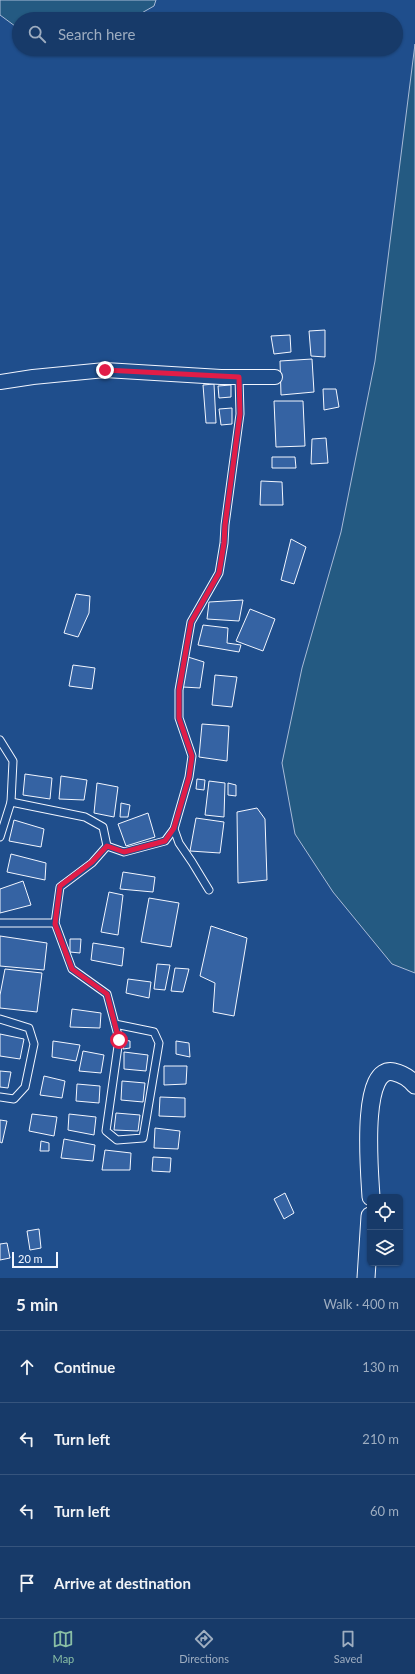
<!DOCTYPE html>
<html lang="en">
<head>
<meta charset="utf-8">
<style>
	body { margin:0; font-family:Lato,sans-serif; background:#20416f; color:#f1f3f6 }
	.controls { position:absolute; right:12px; bottom:12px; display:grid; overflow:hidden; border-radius:6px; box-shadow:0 1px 3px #0004 }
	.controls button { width:36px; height:36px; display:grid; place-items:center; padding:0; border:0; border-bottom:1px solid #36547d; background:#173a69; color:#f1f3f6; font:20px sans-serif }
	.scale { position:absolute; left:12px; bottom:10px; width:46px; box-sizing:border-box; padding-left:4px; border:2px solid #f2f6ff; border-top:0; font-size:11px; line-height:14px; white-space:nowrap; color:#f2f6ff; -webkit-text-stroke:3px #1f4e8c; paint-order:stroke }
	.stop { position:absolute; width:12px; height:12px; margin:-9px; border:3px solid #e11d48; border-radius:50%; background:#fff }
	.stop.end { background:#e11d48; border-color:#fff; box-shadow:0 1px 4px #0008 }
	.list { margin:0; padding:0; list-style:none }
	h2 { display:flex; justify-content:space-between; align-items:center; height:52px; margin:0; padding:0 16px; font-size:17px }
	h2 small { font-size:13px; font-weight:400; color:#9eadc0 }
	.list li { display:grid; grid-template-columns:26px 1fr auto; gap:12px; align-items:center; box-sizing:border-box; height:72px; padding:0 16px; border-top:1px solid #36547d }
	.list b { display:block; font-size:15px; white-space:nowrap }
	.list em { font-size:13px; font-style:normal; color:#9eadc0 }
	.icon { flex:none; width:22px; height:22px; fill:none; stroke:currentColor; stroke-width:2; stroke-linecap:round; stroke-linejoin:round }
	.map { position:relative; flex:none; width:415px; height:1278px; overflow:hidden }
	.search { position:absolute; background:#173a69; box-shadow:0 1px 3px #0004; left:12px; right:12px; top:12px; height:44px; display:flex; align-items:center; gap:10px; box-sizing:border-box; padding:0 14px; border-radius:22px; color:#9eadc0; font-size:15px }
	.sheet { height:340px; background:#173a69 }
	nav { display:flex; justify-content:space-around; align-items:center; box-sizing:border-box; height:56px; border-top:1px solid #36547d; background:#173a69; font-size:11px; color:#9eadc0 }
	nav a { display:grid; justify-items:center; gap:2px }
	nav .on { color:#8abfa5 }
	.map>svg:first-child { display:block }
	.green { fill:#245a82; stroke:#a8bbd7 }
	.building { fill:#3563a3; stroke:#f2f6ff }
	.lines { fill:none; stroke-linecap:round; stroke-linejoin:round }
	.service-casing { stroke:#f2f6ff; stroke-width:9 }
	.minor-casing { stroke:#f2f6ff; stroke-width:16 }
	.tertiary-casing { stroke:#f2f6ff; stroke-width:19 }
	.service { stroke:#1f4e8c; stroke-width:7 }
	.minor { stroke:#1f4e8c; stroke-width:14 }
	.tertiary { stroke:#1f4e8c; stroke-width:17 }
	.route { stroke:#e11d48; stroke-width:5 }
</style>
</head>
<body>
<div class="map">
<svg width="415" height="1278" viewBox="0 0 415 1278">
	<rect width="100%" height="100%" fill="#1f4e8c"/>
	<!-- green -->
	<g class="green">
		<polygon points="0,0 156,0 154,6 131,19 19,19 19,29 0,15"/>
		<polygon points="415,44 415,973 392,964 333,892 295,834 282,763 302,668 341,532 375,361"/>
	</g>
	<!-- building -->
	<g class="building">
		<polygon points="325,330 325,357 311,356 309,331"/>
		<polygon points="290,335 291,352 274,354 271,336"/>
		<polygon points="312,359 314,392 281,395 280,361"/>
		<polygon points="214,384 216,423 206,423 203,385"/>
		<polygon points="231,385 231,397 219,398 218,386"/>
		<polygon points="323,389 336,389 339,407 324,410"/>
		<polygon points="274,401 303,401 305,446 276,447"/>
		<polygon points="232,408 232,424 221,425 219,409"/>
		<polygon points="326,438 328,463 311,464 312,439"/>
		<polygon points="272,457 295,457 296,468 272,468"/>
		<polygon points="261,481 282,482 283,505 260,505"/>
		<polygon points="291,539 306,547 294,584 281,580"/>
		<polygon points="76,594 90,596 89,613 78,637 64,633"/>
		<polygon points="243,600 239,621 207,619 209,602"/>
		<polygon points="250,609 275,619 263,651 236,641"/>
		<polygon points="203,625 228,628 227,643 241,645 239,652 198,645"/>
		<polygon points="188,657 204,662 200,688 183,687"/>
		<polygon points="73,665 95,668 92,689 69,686"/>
		<polygon points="215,675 237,677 232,707 212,705"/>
		<polygon points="202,724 229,726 227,761 199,757"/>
		<polygon points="25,774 52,778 50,799 23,795"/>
		<polygon points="61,776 87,780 84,800 59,799"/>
		<polygon points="197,779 205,780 204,790 196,789"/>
		<polygon points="209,781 225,783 224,817 205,815"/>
		<polygon points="97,783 118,787 114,817 94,813"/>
		<polygon points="228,783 236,785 236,796 228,795"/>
		<polygon points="121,803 130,805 128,817 120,817"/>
		<polygon points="257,808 265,819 267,880 238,883 237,812"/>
		<polygon points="148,813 155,837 126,846 118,824"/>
		<polygon points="196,818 224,822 220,853 190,851"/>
		<polygon points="14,820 44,829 41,847 9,841"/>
		<polygon points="11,854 46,863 45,880 7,872"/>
		<polygon points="123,872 155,877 153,892 120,889"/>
		<polygon points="23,881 31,905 0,913 0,889"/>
		<polygon points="109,892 123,895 118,935 101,932"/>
		<polygon points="149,898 179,903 171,947 141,942"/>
		<polygon points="211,926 247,938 234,1016 213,1012 215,983 200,976"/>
		<polygon points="0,936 47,943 44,970 0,966"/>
		<polygon points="70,939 81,939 80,953 70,952"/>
		<polygon points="93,943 124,948 122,966 91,960"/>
		<polygon points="157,964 170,965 165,990 154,989"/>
		<polygon points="175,968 189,969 183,992 171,991"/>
		<polygon points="5,969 42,973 37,1012 0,1008 0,995"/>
		<polygon points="128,979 151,982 149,998 126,993"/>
		<polygon points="72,1009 101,1013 100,1028 70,1027"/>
		<polygon points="0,1034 24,1039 20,1059 0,1056"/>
		<polygon points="124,1040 130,1041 130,1048 123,1049"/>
		<polygon points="53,1041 80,1045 76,1061 52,1057"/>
		<polygon points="176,1041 189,1043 190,1057 176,1054"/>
		<polygon points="83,1051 104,1055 101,1073 79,1071"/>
		<polygon points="124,1052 148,1055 146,1071 124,1069"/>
		<polygon points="164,1066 187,1066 186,1084 164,1085"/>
		<polygon points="0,1071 11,1072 8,1088 0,1087"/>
		<polygon points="44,1076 65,1081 62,1098 40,1095"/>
		<polygon points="122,1081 145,1083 143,1102 121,1100"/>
		<polygon points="77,1084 100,1086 99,1103 76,1101"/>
		<polygon points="160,1097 185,1098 185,1117 159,1116"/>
		<polygon points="116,1113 140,1115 138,1131 114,1130"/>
		<polygon points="32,1114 57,1117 54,1136 29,1131"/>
		<polygon points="69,1114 96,1117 94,1135 68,1130"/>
		<polygon points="0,1120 7,1121 2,1143 0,1142"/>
		<polygon points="155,1128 180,1131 178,1149 154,1148"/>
		<polygon points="64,1139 95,1145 93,1161 61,1158"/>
		<polygon points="41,1141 49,1143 49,1151 40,1151"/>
		<polygon points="105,1150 131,1153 130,1170 102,1170"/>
		<polygon points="153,1157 171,1158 170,1172 152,1171"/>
		<polygon points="285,1193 294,1213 284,1219 274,1199"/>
		<polygon points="39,1229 41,1248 30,1250 27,1231"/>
		<polygon points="7,1243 10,1258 0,1260 0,1244"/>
	</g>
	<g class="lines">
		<defs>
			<g id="service">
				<polyline points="0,740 13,761 11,802 0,837"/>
				<polyline points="11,802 85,817 103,827 107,846 92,863 60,887 55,923 72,969 107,994 119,1039 106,1131 117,1140 143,1138 159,1043 154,1032 115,1024"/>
				<polyline points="107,846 124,852 165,841 174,829"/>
				<polyline points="209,890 192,862 179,843 174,829 189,777 192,756 179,718 179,690 191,622 219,573 224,543 225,525 240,414 239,377"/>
				<polyline points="0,923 55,923"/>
				<polyline points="0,1019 29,1028 34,1044 25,1087 14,1099 0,1097"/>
			</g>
			<polyline id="minor" points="0,382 33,377 105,370 221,377 275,377"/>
			<g id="tertiary">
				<path d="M 371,1197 C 370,1177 359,1063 394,1072 C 403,1074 409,1078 415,1085"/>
				<polyline points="366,1278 370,1216"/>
			</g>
		</defs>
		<!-- service casing -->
		<use href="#service" class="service-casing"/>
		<!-- minor casing -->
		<use href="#minor" class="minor-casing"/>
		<!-- tertiary casing -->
		<use href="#tertiary" class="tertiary-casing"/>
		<!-- service -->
		<use href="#service" class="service"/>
		<!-- minor -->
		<use href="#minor" class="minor"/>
		<!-- tertiary -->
		<use href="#tertiary" class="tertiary"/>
	</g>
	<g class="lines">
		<!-- route -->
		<polyline class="route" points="105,370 239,377 240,414 225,525 224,543 219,573 191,622 179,690 179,718 192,756 189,777 174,828 165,841 124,852 107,846 92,862 60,886 55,924 72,969 107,994 119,1040"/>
	</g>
</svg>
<div class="controls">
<button><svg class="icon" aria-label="locate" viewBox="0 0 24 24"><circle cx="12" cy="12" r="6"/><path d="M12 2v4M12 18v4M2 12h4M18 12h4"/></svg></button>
<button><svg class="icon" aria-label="layers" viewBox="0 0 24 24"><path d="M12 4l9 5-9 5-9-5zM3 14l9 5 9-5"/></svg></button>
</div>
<div class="scale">20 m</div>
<div class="stop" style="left:119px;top:1040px"></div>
<div class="stop end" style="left:105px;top:370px"></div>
<div class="search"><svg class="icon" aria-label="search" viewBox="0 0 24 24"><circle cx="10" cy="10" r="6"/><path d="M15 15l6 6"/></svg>Search here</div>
</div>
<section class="sheet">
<h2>5 min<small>Walk · 400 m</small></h2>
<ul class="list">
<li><svg class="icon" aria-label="ahead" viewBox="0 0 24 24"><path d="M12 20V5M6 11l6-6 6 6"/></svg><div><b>Continue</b></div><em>130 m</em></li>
<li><svg class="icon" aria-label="left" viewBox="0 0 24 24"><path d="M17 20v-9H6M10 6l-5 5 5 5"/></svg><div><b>Turn left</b></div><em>210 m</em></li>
<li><svg class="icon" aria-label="left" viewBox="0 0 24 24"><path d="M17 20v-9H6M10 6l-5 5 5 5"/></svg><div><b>Turn left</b></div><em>60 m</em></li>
<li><svg class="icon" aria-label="arrive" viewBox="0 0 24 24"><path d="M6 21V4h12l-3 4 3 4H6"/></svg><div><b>Arrive at destination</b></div></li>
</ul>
</section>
<nav>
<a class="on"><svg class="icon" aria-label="map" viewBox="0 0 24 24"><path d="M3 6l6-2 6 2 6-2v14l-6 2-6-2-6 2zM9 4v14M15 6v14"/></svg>Map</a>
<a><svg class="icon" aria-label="directions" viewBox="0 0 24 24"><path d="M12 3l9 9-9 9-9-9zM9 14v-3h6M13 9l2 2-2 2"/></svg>Directions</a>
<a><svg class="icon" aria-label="saved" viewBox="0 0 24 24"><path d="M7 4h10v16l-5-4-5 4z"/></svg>Saved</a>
</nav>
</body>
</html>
